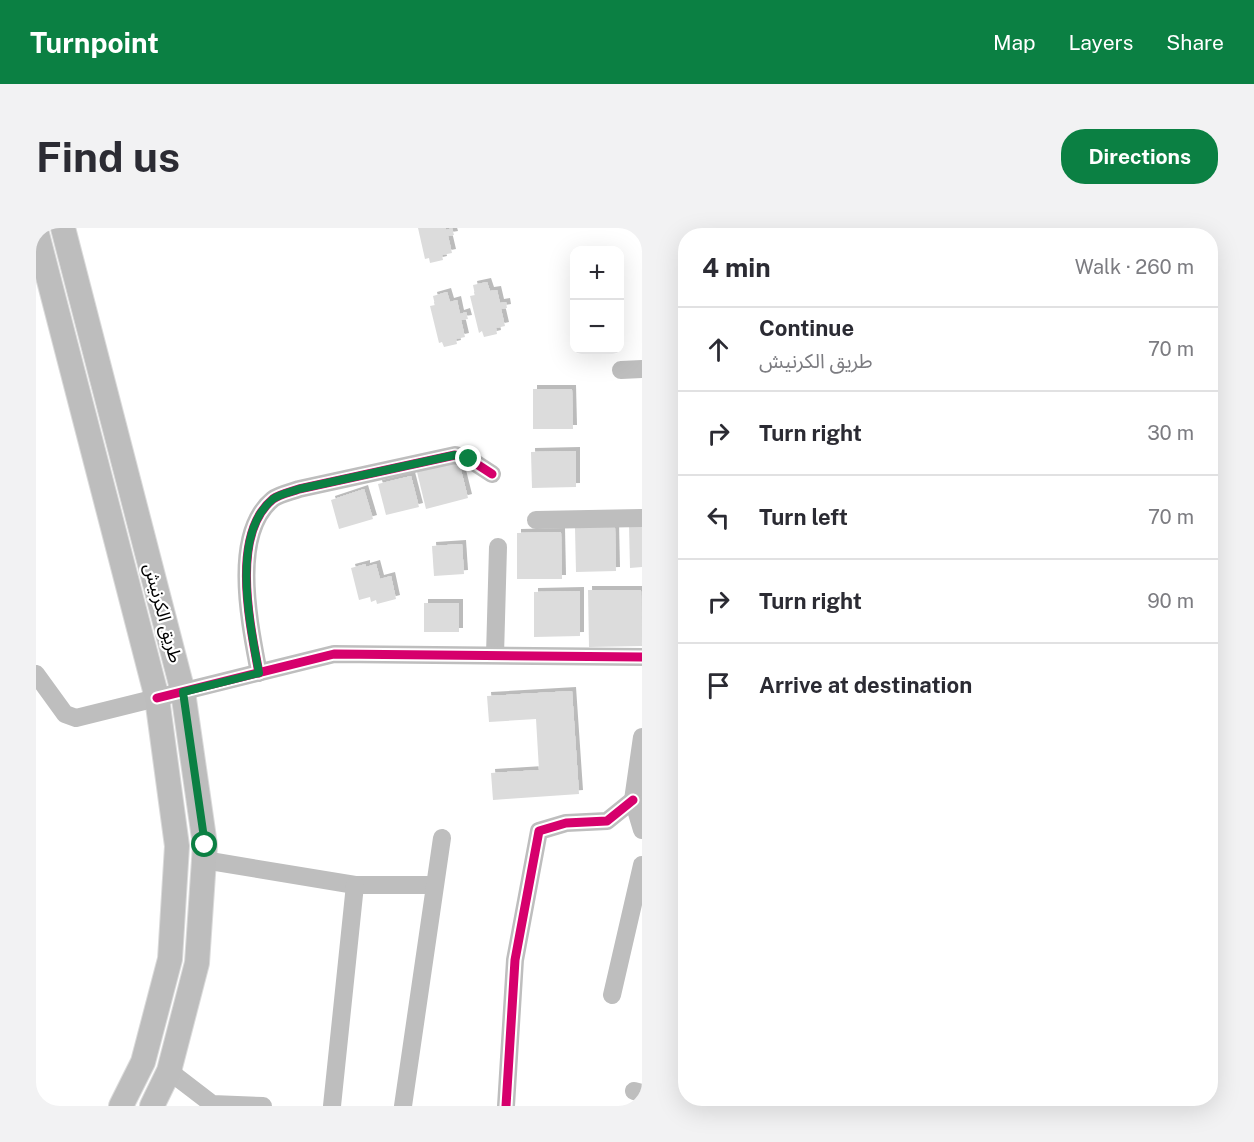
<!DOCTYPE html>
<html lang="en">
<head>
<meta charset="utf-8">
<style>
	body { margin:0; font-family:"Public Sans","Noto Sans Arabic",sans-serif; background:#f2f2f3; color:#2b2b33 }
	.controls { position:absolute; right:18px; top:18px; display:grid; overflow:hidden; border-radius:12px; box-shadow:0 6px 24px #0002 }
	.controls button { width:54px; height:54px; display:grid; place-items:center; padding:0; border:0; border-bottom:2px solid #e1e1e2; background:#fff; color:#2b2b33; font:30px sans-serif }
	.stop { position:absolute; width:18px; height:18px; margin:-14px; border:4px solid #0b8043; border-radius:50%; background:#fff }
	.stop.end { background:#0b8043; border-color:#fff; box-shadow:0 2px 6px #0008 }
	.list { margin:0; padding:0; list-style:none }
	h2 { display:flex; justify-content:space-between; align-items:center; height:78px; margin:0; padding:0 24px; font-size:26px }
	h2 small { font-size:20px; font-weight:400; color:#7c7c81 }
	.list li { display:grid; grid-template-columns:39px 1fr auto; gap:18px; align-items:center; box-sizing:border-box; height:84px; padding:0 24px; border-top:2px solid #e1e1e2 }
	.list b { display:block; font-size:22px; white-space:nowrap }
	.list p { margin:0; font-size:20px; white-space:nowrap; color:#7c7c81 }
	.list em { font-size:20px; font-style:normal; color:#7c7c81 }
	.icon { flex:none; width:33px; height:33px; fill:none; stroke:currentColor; stroke-width:2; stroke-linecap:round; stroke-linejoin:round }
	.map { position:relative; flex:none; width:606px; height:878px; overflow:hidden; border-radius:24px }
	header { display:flex; align-items:center; gap:36px; box-sizing:border-box; height:84px; padding:0 30px; background:#0b8043; color:#fff }
	header strong { font-size:28px }
	nav { display:flex; gap:33px; margin-inline-start:auto; font-size:21px }
	.intro { display:flex; align-items:center; justify-content:space-between; box-sizing:border-box; height:144px; padding:0 36px }
	h1 { margin:0; font-size:42px }
	.button { padding:15px 27px; border-radius:24px; background:#0b8043; color:#fff; font-size:21px; font-weight:700 }
	main { display:flex; gap:36px; padding:0 36px }
	aside { flex:1; background:#fff; border-radius:24px; box-shadow:0 6px 24px #0002 }
	.map>svg:first-child { display:block }
	.building { fill:#dcdcdc; filter:url(#shadow) }
	.lines { fill:none; stroke-linecap:round; stroke-linejoin:round }
	.major-casing { stroke:#dbdbdb; stroke-width:26 }
	.minor { stroke:#bebebe; stroke-width:18 }
	.major { stroke:#bdbdbd; stroke-width:24 }
	.cycleway-casing { stroke:#fff; stroke-width:13 }
	.cycleway { stroke:#d6006c; stroke-width:9 }
	.route { stroke:#0b8043; stroke-width:8 }
	.labels { text-anchor:middle; stroke-width:4.5; stroke-linejoin:round; paint-order:stroke }
	.street-label { font-size:18px; fill:#000; stroke:#fff }
</style>
</head>
<body>
<header>
<strong>Turnpoint</strong>
<nav><a>Map</a><a>Layers</a><a>Share</a></nav>
</header>
<div class="intro"><h1>Find us</h1><a class="button">Directions</a></div>
<main>
<div class="map">
<svg width="606" height="878" viewBox="0 0 606 878">
	<defs>
		<filter id="shadow"><feDropShadow dx="4" dy="-4" stdDeviation="0" flood-color="#0004"/></filter>
	</defs>
	<rect width="100%" height="100%" fill="#fff"/>
	<!-- building -->
	<g class="building">
		<polygon points="382,0 410,0 410,2 416,0 418,7 412,8 416,25 406,27 407,32 394,35 393,30 389,31"/>
		<polygon points="451,54 454,63 461,62 464,75 470,74 471,80 465,81 469,98 460,100 461,106 448,109 446,103 443,105 434,68 439,67 437,57"/>
		<polygon points="411,64 414,74 421,72 424,86 430,84 432,91 425,92 429,109 420,111 421,116 408,119 406,114 403,115 394,78 399,77 397,68"/>
		<polygon points="497,161 536,161 537,201 497,201"/>
		<polygon points="540,223 540,259 496,260 495,224"/>
		<polygon points="423,234 432,270 390,281 381,244"/>
		<polygon points="375,248 383,279 350,287 342,256"/>
		<polygon points="328,261 337,291 303,301 295,272"/>
		<polygon points="606,297 606,339 594,340 593,298"/>
		<polygon points="579,299 580,343 540,344 539,300"/>
		<polygon points="525,304 526,351 481,351 481,305"/>
		<polygon points="426,316 428,346 398,348 396,318"/>
		<polygon points="330,336 330,339 340,336 344,351 355,348 360,371 341,376 340,372 335,374 334,369 323,372 315,340"/>
		<polygon points="552,362 605,362 606,418 553,419"/>
		<polygon points="544,363 544,408 498,409 498,364"/>
		<rect x="388" y="375" width="35" height="29"/>
		<polygon points="536,463 543,566 457,572 455,545 503,542 500,491 453,494 451,468"/>
	</g>
	<g class="lines">
		<defs>
			<g id="major">
				<polyline points="27,0 147,464 169,617 161,735 133,843 116,878"/>
				<polyline points="0,2 121,470 141,618 134,731 107,834 85,878"/>
			</g>
		</defs>
		<!-- major casing -->
		<use href="#major" class="major-casing"/>
		<!-- minor -->
		<g class="minor">
			<polyline points="585,142 606,141"/>
			<polyline points="500,292 606,290"/>
			<polyline points="459,427 462,319"/>
			<path d="M 223,445 C 214,397 194,306 237,271 C 244,266 255,264 263,261 L 419,227 L 433,231 L 456,246"/>
			<polyline points="0,446 29,486 40,490 298,426 606,429"/>
			<polyline points="606,509 597,572 606,602"/>
			<polyline points="168,632 319,657 398,657"/>
			<polyline points="576,767 606,637"/>
			<polyline points="133,843 176,876 227,878"/>
			<polyline points="598,863 606,865"/>
			<polyline points="296,878 319,657"/>
			<polyline points="367,878 406,610"/>
			<polyline points="470,878 479,732 503,603 530,595 571,593 597,572"/>
		</g>
		<!-- major -->
		<use href="#major" class="major"/>
		<defs>
			<g id="cycleway">
				<path d="M 223,445 C 214,397 194,306 237,271 C 244,266 255,264 263,261 L 419,227 L 433,231 L 456,246"/>
				<polyline points="121,470 298,426 606,429"/>
				<polyline points="470,878 479,732 503,603 530,595 571,593 597,572"/>
			</g>
		</defs>
		<!-- cycleway casing -->
		<use href="#cycleway" class="cycleway-casing"/>
		<!-- cycleway -->
		<use href="#cycleway" class="cycleway"/>
	</g>
	<g class="lines">
		<!-- route -->
		<path class="route" d="M 169,617 L 147,464 L 223,445 C 214,397 194,306 237,271 C 244,266 255,264 263,261 L 419,227 L 433,231"/>
	</g>
	<g class="labels">
		<!-- street labels -->
		<g class="street-label">
			<text transform="translate(127 385) rotate(75)" y="6">طريق الكرنيش</text>
		</g>
	</g>
</svg>
<div class="controls">
<button>+</button>
<button>−</button>
</div>
<div class="stop" style="left:169px;top:617px"></div>
<div class="stop end" style="left:433px;top:231px"></div>
</div>
<aside>
<h2>4 min<small>Walk · 260 m</small></h2>
<ul class="list">
<li><svg class="icon" aria-label="ahead" viewBox="0 0 24 24"><path d="M12 20V5M6 11l6-6 6 6"/></svg><div><b>Continue</b><p>طريق الكرنيش</p></div><em>70 m</em></li>
<li><svg class="icon" aria-label="right" viewBox="0 0 24 24"><path d="M7 20v-9h11M14 6l5 5-5 5"/></svg><div><b>Turn right</b></div><em>30 m</em></li>
<li><svg class="icon" aria-label="left" viewBox="0 0 24 24"><path d="M17 20v-9H6M10 6l-5 5 5 5"/></svg><div><b>Turn left</b></div><em>70 m</em></li>
<li><svg class="icon" aria-label="right" viewBox="0 0 24 24"><path d="M7 20v-9h11M14 6l5 5-5 5"/></svg><div><b>Turn right</b></div><em>90 m</em></li>
<li><svg class="icon" aria-label="arrive" viewBox="0 0 24 24"><path d="M6 21V4h12l-3 4 3 4H6"/></svg><div><b>Arrive at destination</b></div></li>
</ul>
</aside>
</main>
</body>
</html>
